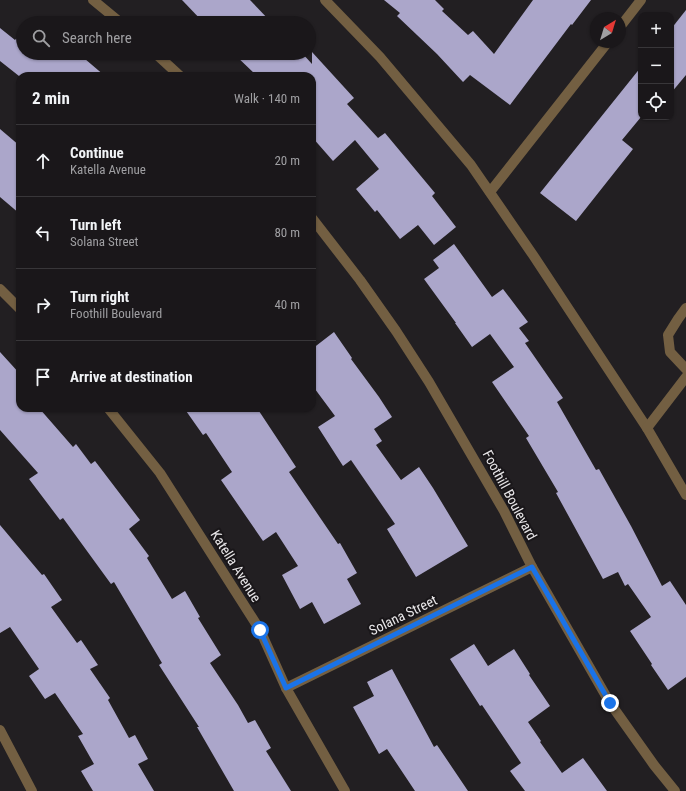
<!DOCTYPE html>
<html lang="en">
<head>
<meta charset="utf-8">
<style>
	body { margin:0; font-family:"Roboto Condensed",sans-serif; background:#272427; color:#f1f3f6 }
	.controls { position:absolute; right:12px; top:12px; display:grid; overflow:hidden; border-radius:8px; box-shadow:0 1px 3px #0004 }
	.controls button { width:36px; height:36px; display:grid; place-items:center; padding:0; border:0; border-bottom:1px solid #383639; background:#1a171a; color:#f1f3f6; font:20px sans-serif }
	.compass { position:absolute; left:590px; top:12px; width:36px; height:36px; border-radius:50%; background:#1a171a; box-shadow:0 1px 3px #0004; rotate:38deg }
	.stop { position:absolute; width:12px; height:12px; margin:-9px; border:3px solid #1a73e8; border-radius:50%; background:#fff }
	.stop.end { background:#1a73e8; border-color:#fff; box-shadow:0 1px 4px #0008 }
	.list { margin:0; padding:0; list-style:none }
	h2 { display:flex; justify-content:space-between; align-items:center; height:52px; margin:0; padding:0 16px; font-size:17px }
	h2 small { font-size:13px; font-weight:400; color:#9f9fa2 }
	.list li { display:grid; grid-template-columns:26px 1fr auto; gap:12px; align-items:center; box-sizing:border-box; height:72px; padding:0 16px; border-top:1px solid #383639 }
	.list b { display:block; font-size:15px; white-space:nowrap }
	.list p { margin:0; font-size:13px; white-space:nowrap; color:#9f9fa2 }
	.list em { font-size:13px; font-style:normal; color:#9f9fa2 }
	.icon { flex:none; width:22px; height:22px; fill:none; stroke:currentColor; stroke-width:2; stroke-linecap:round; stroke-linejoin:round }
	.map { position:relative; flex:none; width:686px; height:791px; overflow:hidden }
	.search { position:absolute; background:#1a171a; box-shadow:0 1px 3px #0004; left:16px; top:16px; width:300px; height:44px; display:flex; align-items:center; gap:10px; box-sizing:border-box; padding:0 14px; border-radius:22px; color:#9f9fa2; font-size:15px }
	.panel { position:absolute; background:#1a171a; box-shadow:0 1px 3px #0004; left:16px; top:72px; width:300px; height:340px; border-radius:12px }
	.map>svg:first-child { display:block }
	.building { fill:#aba6ca }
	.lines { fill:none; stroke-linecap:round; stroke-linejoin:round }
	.minor { stroke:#735f42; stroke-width:10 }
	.route { stroke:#1a73e8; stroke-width:5 }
	.labels { text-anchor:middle; stroke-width:4; stroke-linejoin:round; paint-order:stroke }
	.street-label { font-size:14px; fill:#e9e7e9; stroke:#191619 }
</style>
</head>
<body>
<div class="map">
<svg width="686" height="791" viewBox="0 0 686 791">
	<rect width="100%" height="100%" fill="#221f22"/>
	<!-- building -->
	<g class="building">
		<polygon points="182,0 250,0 272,23 204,23"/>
		<polygon points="384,0 435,0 444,9 442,11 468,35 473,31 494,54 533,0 591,0 572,25 571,24 510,105 470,75 463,82 437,54 397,16 400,13"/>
		<polygon points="686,10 686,75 671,93 671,29"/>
		<polygon points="0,28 15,40 23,30 23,53 78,53 105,76 19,76 0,61"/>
		<polygon points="312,52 354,98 347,104 378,138 385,133 435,193 432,196 456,227 434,245 418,225 400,239 377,210 375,212 356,189 379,169 355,140 333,161 312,137 312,76 257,76 233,53 302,53 312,64"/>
		<polygon points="641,67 641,117 622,140 633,149 576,221 540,193"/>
		<polygon points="0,129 20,146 20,214 0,197"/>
		<polygon points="454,244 492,297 503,289 528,322 519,328 529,341 525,343 563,398 557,402 596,470 599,469 631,526 662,586 670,581 686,605 686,677 668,690 651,665 652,664 630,631 651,617 628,584 625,586 618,572 603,579 556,493 558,492 526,438 529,436 492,382 514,367 490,334 472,347 455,323 456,323 424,279 439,268 433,260"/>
		<polygon points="334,332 352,358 351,359 379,397 392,417 374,429 382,441 376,445 401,480 419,467 433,488 468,546 416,577 387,529 395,524 351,460 343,466 318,427 335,416 312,385 312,349"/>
		<polygon points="0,352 20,374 20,408 39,408 73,447 76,444 91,464 95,461 140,520 129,529 149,556 147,558 172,599 185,591 200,617 198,618 221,655 210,663 238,705 248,723 255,720 271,748 266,751 291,791 234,791 197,727 199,727 159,665 162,663 114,582 111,584 63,518 60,520 29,479 38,473 0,430"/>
		<polygon points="184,408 257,408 296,467 289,472 338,544 340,543 357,573 347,579 361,604 324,624 312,602 300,609 282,575 298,566 276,532 263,541 221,480 232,472 206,433 203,435"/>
		<polygon points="0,525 42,575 44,574 62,600 51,607 77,643 81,640 98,665 90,669 110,698 108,700 129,738 135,735 148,759 138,764 154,791 93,791 81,771 94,764 78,736 83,734 55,693 45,699 29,676 39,669 10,627 0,633"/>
		<polygon points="474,644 488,666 514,649 530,674 529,675 550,706 528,722 541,741 540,742 562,773 583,758 607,791 525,791 510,771 521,763 482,705 480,706 450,659"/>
		<polygon points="392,669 434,747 437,745 468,791 415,791 387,749 379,754 353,707 374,696 367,682"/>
	</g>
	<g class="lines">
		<!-- minor -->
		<g class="minor">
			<polyline points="93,0 121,23"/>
			<polyline points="325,0 380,57 471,165 533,255 647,428 686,495"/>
			<polyline points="620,27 641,0"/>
			<polyline points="155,53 180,76"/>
			<polyline points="490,192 608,42"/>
			<polyline points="312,218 360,280 396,331 429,382 504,511 532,567 610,703 654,765 675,791"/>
			<polyline points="0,289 20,309"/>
			<polyline points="686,308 678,319 668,335 670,352 686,369"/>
			<polyline points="108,408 160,473 260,630 286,688 345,791"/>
			<polyline points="647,428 686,377"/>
			<polyline points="286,688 532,567"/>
			<polyline points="0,730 32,791"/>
		</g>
	</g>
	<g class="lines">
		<!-- route -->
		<polyline class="route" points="260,630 286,688 532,567 610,703"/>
	</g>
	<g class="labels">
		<!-- street labels -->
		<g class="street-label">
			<text transform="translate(510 495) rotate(62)" y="5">Foothill Boulevard</text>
			<text transform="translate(236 566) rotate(58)" y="5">Katella Avenue</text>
			<text transform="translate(403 615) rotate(-26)" y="5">Solana Street</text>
		</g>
	</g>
</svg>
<div class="controls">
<button>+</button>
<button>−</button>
<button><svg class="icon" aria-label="locate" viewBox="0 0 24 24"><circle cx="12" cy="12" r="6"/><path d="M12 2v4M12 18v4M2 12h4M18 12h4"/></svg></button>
</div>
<svg class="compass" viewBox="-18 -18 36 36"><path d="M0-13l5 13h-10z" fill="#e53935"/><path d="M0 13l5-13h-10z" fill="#9f9fa2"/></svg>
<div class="stop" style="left:260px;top:630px"></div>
<div class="stop end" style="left:610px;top:703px"></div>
<div class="search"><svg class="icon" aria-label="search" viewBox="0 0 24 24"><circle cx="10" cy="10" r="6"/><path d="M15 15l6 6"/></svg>Search here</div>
<section class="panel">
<h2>2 min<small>Walk · 140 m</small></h2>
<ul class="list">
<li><svg class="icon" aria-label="ahead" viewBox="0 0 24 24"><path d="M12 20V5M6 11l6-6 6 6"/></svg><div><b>Continue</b><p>Katella Avenue</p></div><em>20 m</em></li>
<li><svg class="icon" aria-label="left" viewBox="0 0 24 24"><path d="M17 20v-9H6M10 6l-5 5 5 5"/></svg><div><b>Turn left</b><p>Solana Street</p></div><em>80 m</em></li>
<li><svg class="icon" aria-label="right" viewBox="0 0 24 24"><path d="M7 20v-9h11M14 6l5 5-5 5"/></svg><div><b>Turn right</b><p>Foothill Boulevard</p></div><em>40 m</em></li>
<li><svg class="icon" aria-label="arrive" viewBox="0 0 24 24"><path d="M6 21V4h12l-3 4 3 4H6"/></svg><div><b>Arrive at destination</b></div></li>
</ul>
</section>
</div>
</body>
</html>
